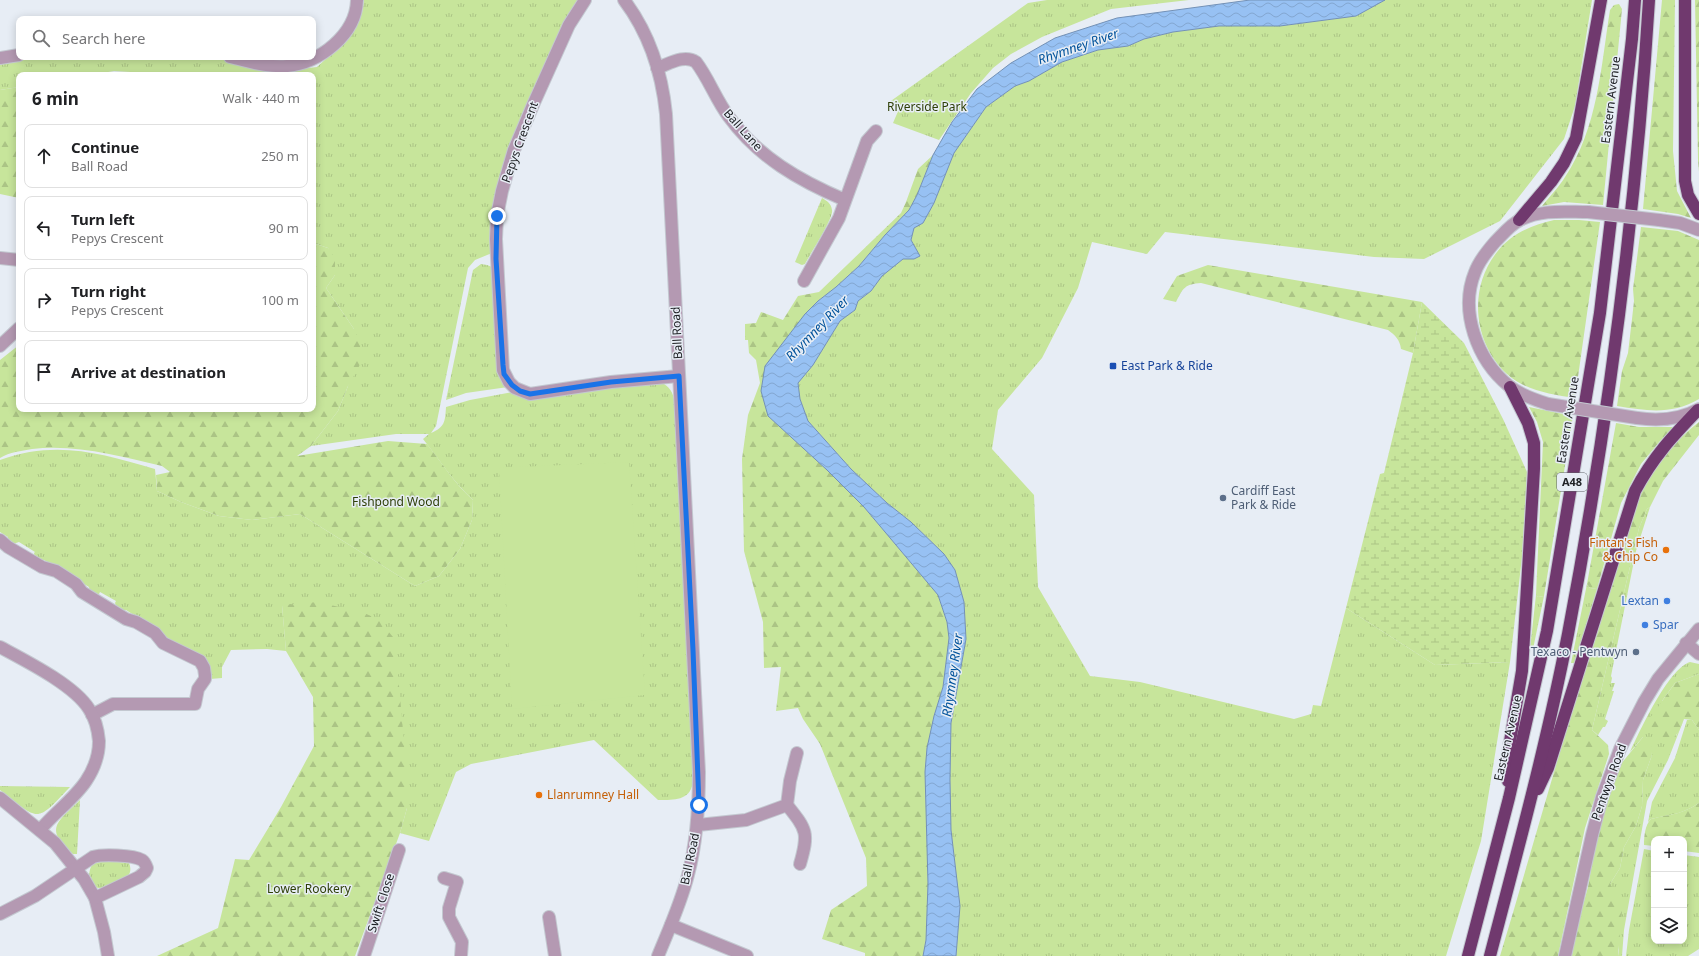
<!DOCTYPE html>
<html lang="en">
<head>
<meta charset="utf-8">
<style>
	body { margin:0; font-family:"Noto Sans",sans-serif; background:#f2f2f2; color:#202124 }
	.controls { position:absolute; right:12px; bottom:12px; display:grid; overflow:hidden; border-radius:8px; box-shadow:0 2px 10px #0003 }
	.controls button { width:36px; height:36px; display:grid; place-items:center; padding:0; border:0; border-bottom:1px solid #e0e0e0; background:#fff; color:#202124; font:20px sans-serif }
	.stop { position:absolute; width:12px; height:12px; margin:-9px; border:3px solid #1a73e8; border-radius:50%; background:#fff }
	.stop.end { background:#1a73e8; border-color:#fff; box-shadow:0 1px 4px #0008 }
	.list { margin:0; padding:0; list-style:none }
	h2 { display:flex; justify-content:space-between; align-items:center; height:52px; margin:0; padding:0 16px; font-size:17px }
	h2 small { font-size:13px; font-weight:400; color:#757577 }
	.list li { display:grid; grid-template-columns:26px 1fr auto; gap:12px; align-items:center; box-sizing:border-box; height:64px; margin:0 8px 8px; padding:0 8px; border:1px solid #e0e0e0; border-radius:8px }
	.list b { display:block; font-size:15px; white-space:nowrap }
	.list p { margin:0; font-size:13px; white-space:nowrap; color:#757577 }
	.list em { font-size:13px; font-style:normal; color:#757577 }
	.icon { flex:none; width:22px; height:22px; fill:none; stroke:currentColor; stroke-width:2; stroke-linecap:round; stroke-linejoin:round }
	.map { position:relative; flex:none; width:1699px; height:956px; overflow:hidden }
	.search { position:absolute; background:#fff; box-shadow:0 2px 10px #0003; left:16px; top:16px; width:300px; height:44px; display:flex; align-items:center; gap:10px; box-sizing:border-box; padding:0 14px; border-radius:8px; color:#757577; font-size:15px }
	.panel { position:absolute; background:#fff; box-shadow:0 2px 10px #0003; left:16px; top:72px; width:300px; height:340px; border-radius:8px }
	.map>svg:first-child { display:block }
	.grass { fill:url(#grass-tufts) }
	.forest { fill:url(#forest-firs) }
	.wetland { fill:url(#wetland-marsh) }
	.pitch { fill:#c7e59b }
	.water { fill:url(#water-waves); stroke:#7391b6 }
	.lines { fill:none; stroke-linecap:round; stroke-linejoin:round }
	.minor-casing { stroke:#c3c8d0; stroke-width:14 }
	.highway-casing { stroke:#c3c8d0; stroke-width:14 }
	.minor { stroke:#b499b2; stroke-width:12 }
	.highway { stroke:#70396e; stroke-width:12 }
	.minor-bridge-casing { stroke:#c3c8d0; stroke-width:14; stroke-linecap:butt }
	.minor-bridge { stroke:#b499b2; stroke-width:12 }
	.route { stroke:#1a73e8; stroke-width:5 }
	.transit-dot { fill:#1a4fb4; stroke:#e7edf5; stroke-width:1.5 }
	.service-dot { fill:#5c6f8a; stroke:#e7edf5; stroke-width:1.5 }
	.food-dot { fill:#e8710a; stroke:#e7edf5; stroke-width:1.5 }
	.shop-dot { fill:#3f7fe0; stroke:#e7edf5; stroke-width:1.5 }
	.labels { text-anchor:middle; stroke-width:3; stroke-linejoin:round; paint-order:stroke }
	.shield { fill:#e7edf5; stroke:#5c5f64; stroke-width:1 }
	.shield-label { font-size:11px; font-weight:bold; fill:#202226 }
	.street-label { font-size:12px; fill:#202226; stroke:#e7edf5 }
	.park-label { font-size:12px; fill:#2e3f06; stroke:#e7edf5 }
	.transit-label { font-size:12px; fill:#164399; stroke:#e7edf5; text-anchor:start }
	.service-label { font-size:12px; fill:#4e5e75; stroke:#e7edf5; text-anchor:start }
	.food-label { font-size:12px; fill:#c56008; stroke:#e7edf5; text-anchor:end }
	.shop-label { font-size:12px; fill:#366cbe; stroke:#e7edf5; text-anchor:end }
	.water-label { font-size:13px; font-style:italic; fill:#00529b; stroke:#e7edf5 }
</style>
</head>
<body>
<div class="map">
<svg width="1699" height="956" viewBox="0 0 1699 956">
	<defs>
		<pattern id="grass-tufts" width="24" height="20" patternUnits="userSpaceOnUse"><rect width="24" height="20" fill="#c7e59b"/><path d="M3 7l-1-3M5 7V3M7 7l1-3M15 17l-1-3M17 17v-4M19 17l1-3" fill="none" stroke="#abc485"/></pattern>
		<pattern id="forest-firs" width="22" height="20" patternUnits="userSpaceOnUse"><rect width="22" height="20" fill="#c7e59b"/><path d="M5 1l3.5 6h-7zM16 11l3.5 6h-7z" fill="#abc485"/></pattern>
		<pattern id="wetland-marsh" width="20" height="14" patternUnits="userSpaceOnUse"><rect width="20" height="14" fill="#c7e59b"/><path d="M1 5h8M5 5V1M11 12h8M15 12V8" fill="none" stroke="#abc485"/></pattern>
		<pattern id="water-waves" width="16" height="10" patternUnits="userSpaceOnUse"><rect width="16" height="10" fill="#97c1f3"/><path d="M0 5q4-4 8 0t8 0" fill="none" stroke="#82a6d0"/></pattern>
	</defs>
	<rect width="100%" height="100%" fill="#e7edf5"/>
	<!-- grass -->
	<g class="grass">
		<path d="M 364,0 L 579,0 C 551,54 516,115 502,175 C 497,200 495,227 492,253 L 475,260 L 468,268 L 436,426 L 431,433 C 445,427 445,422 446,407 L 470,400 L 513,392 L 658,381 C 667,385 672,389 674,399 L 693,781 C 691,801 674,800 658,800 L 594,740 L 471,764 L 456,772 L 429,841 L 400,833 L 407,808 L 282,605 L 286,651 L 267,649 L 231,650 L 222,667 L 222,678 L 210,679 L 210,672 L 168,642 L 161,632 L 126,610 L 121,612 L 117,608 L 115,603 L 116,601 L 100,592 L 99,594 L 93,595 L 90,593 L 89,587 L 44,560 L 40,562 L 35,558 L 34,553 L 35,552 L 19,542 L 13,544 L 8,542 L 8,537 L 0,532 L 0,460 C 56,440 100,453 155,469 L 157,491 L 181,502 L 219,516 L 252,520 L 300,514 L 415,586 L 439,576 L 460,549 L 472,520 L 473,500 C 454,483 439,459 423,439 L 429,434 L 396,434 L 311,446 L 338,411 L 348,386 L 354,329 L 326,288 L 335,275 L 328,248 L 313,243 L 313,75 L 154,75 L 147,73 L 114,71 L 91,75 L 19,75 L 19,87 L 0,90 L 0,62 L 33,57 L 210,57 L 267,69 L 284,71 L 317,67 L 349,38 L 362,13 Z"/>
		<polygon points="1047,0 1189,0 1111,9 1042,37 1011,54 993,68 971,93 939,140 893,123 899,109 888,103 1028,3"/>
		<polygon points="1385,0 1592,0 1575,106 1564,139 1500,221 1424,259 1374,257 1165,232 1147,254 1092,242 1078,288 1042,358 998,410 992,449 1034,495 1038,587 1090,676 1140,682 1294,719 1311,714 1313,705 1321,706 1346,608 1435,665 1510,662 1481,841 1446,956 956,956 960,906 951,830 950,780 951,723 966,639 964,602 955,570 944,554 911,522 887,503 851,469 808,421 800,399 798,383 813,365 840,321 855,310 858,301 871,291 882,276 903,259 914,259 920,256 911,240 914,228 923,223 934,203 954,153 986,107 1015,86 1029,81 1062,62 1098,50 1128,46 1144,39 1173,32 1219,26 1280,26 1356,16"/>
		<path d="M 822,198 C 827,201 831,203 832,210 C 834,218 810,254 805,264 L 802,265 L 795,262 Z"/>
		<polygon points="481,264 487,265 492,267 508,387 466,393 446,400 473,270"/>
		<polygon points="1650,507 1636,551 1611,676 1612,678 1611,683 1615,683 1612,691 1614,691 1605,719 1608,721 1605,727 1603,727 1598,735 1592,730 1639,528 1647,509"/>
		<polygon points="1587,584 1590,588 1597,589 1575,663 1571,663"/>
		<polygon points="1536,595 1538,597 1544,596 1533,649 1530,649"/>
		<path d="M 1690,662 L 1699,664 L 1699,674 L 1675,683 L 1662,701 L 1676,736 L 1684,719 L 1668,760 L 1647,801 L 1624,930 L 1622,956 L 1618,956 L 1619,950 L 1610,884 L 1620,868 L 1624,847 L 1636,826 L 1642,806 L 1643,780 L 1652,755 L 1646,737 L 1643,737 L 1630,752 C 1640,731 1668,669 1690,662 Z"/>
		<path d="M 1687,720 L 1692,720 L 1699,730 L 1699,803 C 1681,815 1671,814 1651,819 L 1648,822 L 1652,802 L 1675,758 Z"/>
		<path d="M 0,786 L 70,787 C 35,824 40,821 0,790 Z"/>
		<path d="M 80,800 L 77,854 L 73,854 C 43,828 58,822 80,800 Z"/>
		<polygon points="1644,849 1654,851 1654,941 1684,941 1684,855 1699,857 1699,949 1688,956 1626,956 1629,930"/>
		<path d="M 95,861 L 125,861 L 129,863 C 131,868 131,872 128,876 C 121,880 112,887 104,888 C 88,891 85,871 95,861 Z"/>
	</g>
	<!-- forest -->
	<g class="forest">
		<polygon points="1662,0 1675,0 1673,151 1677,191 1691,218 1678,214 1643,209"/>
		<polygon points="1695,0 1699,0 1699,172 1698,160"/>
		<path d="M 1619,4 L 1622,9 L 1603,205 L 1564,202 L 1542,206 C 1550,196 1559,187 1565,177 C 1598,128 1601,66 1610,10 L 1614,5 Z"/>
		<polygon points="19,87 19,198 0,194 0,90"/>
		<polygon points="933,155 917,195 909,210 885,235 859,266 836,287 818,301 768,416 827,470 864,507 938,595 947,622 949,638 943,687 934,716 927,748 925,772 928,884 926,940 923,956 865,956 865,953 822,939 831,910 867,886 866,858 820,744 803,719 798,708 776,711 781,667 764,668 763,622 744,551 742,459 748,415 760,383 756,360 749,353 748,340 745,340 745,324 756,323 761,312 783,320 798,296 819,292 901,213 906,202 918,169"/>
		<path d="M 1554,220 L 1579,220 L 1600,222 L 1575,398 C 1551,394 1526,391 1507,374 C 1473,343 1468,288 1497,252 C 1511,234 1532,225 1554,220 Z"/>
		<path d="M 1641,227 L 1678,231 L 1699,240 L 1699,399 C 1671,415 1648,411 1617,406 L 1622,371 L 1628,353 L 1632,319 L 1634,301 L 1633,289 Z"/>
		<path d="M 313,243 L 328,248 L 335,259 L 335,275 L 326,288 L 354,329 L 360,344 L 362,361 L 348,386 L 338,411 L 311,446 L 297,456 L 388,441 L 427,444 C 442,463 455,484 473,500 L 472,520 L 460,549 L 439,576 L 415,586 L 300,514 L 252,520 L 219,516 L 181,502 L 157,491 L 156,475 L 170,472 L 162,466 C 118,456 77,444 32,449 C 21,451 10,452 0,458 L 0,360 L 19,345 L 19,409 L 313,409 Z"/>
		<path d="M 1208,265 L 1422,302 L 1413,353 L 1401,349 C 1400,340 1395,335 1388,330 L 1201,283 C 1185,284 1183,288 1176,302 L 1163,299 L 1177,276 Z"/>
		<polygon points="1529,407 1573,416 1544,596 1538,597 1536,595 1543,442 1537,422"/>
		<path d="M 1699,422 L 1699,435 L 1663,481 L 1650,507 L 1647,509 L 1639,528 L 1592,730 L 1608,745 L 1609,754 L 1585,828 L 1558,956 L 1500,956 C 1536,837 1568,718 1607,600 C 1619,564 1625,525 1641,491 C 1654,465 1677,439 1699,422 Z"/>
		<polygon points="1616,423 1639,427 1675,427 1660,441 1641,464 1621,503 1597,589 1590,588 1587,584"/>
		<polygon points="318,602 364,613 378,619 393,637 398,674 407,776 407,808 400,833 355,956 157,956 218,928 235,859 249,860 281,807 314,746 313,697 286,651 282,605"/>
		<path d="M 1699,674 L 1699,730 L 1692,720 L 1684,719 C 1682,724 1679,733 1675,736 C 1665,745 1651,731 1647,722 L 1675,683 Z"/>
		<polygon points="1643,737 1646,737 1651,744 1652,755 1643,780 1642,806 1636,826 1624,847 1620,868 1610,884 1617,896 1622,911 1618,956 1569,956 1588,887 1595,846 1616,770"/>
		<path d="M 1699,803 L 1699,853 L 1684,851 L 1684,839 L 1654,839 L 1654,846 L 1644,845 C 1644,836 1645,825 1651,819 C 1670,814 1681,815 1699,803 Z"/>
	</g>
	<!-- wetland -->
	<polygon class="wetland" points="1422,302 1464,343 1503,419 1527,472 1522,557 1510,662 1435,665 1346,608 1380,474 1384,473 1413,353"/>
	<!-- pitch -->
	<polygon class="pitch" points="629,462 645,695 512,709 499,468"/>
	<!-- water -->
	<polygon class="water" points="1250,0 1385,0 1356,16 1280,26 1219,26 1173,32 1144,39 1128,46 1098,50 1062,62 1029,81 1015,86 986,107 954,153 934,203 923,223 914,228 911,240 920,256 914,259 903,259 882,276 871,291 858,301 855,310 840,321 813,365 798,383 800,399 808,421 851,469 887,503 911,522 944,554 955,570 964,602 966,639 951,723 950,780 951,830 960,906 956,956 923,956 926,940 928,884 925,772 927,748 934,716 943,687 949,638 947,622 938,595 864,507 827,470 768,416 761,391 765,366 805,314 818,301 836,287 859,266 885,235 909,210 917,195 933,155 952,122 977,89 1011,63 1055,38 1117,18"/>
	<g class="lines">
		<defs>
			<g id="minor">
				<polyline points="585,0 569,25 533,105 514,150 502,191 497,216 496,239 503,370 509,382 515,388 530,394 611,382 679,376"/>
				<path d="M 624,0 C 649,33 662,74 666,114 L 699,772 C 699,807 697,841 688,875 C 681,903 669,929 658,956"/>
				<path d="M 230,57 C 248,61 268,68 287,66 C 319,63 356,35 357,0"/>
				<polyline points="0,58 19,55"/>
				<path d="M 657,68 C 669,64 684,54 696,62 C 709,79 716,100 729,117 C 758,157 800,181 845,200"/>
				<polyline points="1659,220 1680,223 1699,230"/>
				<polyline points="0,258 19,260"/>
				<polyline points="804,281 839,218 867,141 876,131"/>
				<polyline points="0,346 19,328"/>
				<path d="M 1548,404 C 1535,400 1520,395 1509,386 C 1477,360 1459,311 1475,272 C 1479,261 1488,250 1495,242 C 1502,235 1511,224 1520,220 C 1542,209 1565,212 1588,212"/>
				<path d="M 1637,418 C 1658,421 1681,419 1699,409"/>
				<polyline points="0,540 8,547 42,567 56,571 76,584 82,592 126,619 136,622 155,633 163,643 200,661 204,668 205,675 205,679 198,689 195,704 113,704 92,715"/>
				<polyline points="1686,643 1699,654"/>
				<path d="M 0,647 C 26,661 74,685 89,709 C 95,718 98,730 99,741 C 99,756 94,769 86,781 C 74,799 54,813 40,830"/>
				<polyline points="0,798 55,843 84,879 95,898 104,932 108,956"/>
				<path d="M 787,805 C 807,830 809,833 800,864"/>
				<polyline points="698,825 746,820 787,805 790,781 797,753"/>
				<polyline points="444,878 457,882 449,908 449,917 462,942 461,956"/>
				<path d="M 0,914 L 35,896 L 93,857 C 102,854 133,855 142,860 C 145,862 146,865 147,868 L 145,872 L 139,877 L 95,898"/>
				<polyline points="549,917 555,956"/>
				<polyline points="671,925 747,956"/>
				<polyline points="364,956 399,850"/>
				<polyline points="1565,956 1592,835 1602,797 1620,749 1644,702 1658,679 1699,629"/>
			</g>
			<g id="highway">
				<polyline points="1685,0 1685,181 1688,195 1699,214"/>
				<polyline points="1519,220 1551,182 1564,163 1576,138 1601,0"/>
				<polyline points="1508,781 1507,759 1522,671 1534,469 1534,443 1528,423 1510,387"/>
				<path d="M 1538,789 L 1548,768 L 1635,491 C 1653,457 1672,437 1698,410"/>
				<polyline points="1468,956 1509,798 1547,631 1600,313 1632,39 1635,0"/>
				<path d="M 1490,956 C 1518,849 1547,742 1568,634 C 1608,424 1636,213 1649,0"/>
			</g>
		</defs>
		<!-- minor casing -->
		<use href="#minor" class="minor-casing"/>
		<!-- highway casing -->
		<use href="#highway" class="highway-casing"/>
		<!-- minor -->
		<use href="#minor" class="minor"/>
		<!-- highway -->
		<use href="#highway" class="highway"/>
		<defs>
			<g id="minor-bridge">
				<polyline points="1588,212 1659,220"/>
				<polyline points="1548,404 1637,418"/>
			</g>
		</defs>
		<!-- minor-bridge casing -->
		<use href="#minor-bridge" class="minor-bridge-casing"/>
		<!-- minor-bridge -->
		<use href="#minor-bridge" class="minor-bridge"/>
	</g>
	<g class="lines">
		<!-- route -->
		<polyline class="route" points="497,216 496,259 503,365 504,374 512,385 520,391 530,394 611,382 679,376 693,650 699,805"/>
	</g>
	<!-- markers -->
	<rect class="transit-dot" x="1109" y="362" width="8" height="8" rx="2"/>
	<g class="service-dot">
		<circle cx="1223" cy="498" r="4"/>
		<circle cx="1636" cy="652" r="4"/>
	</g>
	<g class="food-dot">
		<circle cx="1666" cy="550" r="4"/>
		<circle cx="539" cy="795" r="4"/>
	</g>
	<g class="shop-dot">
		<circle cx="1667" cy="601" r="4"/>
		<circle cx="1645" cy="625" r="4"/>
	</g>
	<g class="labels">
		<!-- shield labels -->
		<rect class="shield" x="1557" y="473" width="30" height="18" rx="3"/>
		<g class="shield-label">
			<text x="1572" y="486">A48</text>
		</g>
		<!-- street labels -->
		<g class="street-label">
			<text transform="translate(1611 100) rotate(-83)" y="4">Eastern Avenue</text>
			<text transform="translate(743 130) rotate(48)" y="4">Ball Lane</text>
			<text transform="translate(520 142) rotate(-70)" y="4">Pepys Crescent</text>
			<text transform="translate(677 333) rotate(-93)" y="4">Ball Road</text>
			<text transform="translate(1568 420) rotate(-81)" y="4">Eastern Avenue</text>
			<text transform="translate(1508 738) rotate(-77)" y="4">Eastern Avenue</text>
			<text transform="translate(1609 782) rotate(-70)" y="4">Pentwyn Road</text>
			<text transform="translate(690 859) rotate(-78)" y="4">Ball Road</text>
			<text transform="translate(381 903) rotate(-72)" y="4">Swift Close</text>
		</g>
		<!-- park labels -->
		<g class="park-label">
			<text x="927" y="111">Riverside Park</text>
			<text x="396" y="506">Fishpond Wood</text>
			<text x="309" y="893">Lower Rookery</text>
		</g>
		<!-- transit labels -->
		<g class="transit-label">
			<text x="1121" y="370">East Park &amp; Ride</text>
		</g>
		<!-- service labels -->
		<g class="service-label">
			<text x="1231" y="495">Cardiff East<tspan x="1231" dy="14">Park &amp; Ride</tspan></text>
			<text x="1628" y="656" text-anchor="end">Texaco - Pentwyn</text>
		</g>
		<!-- food labels -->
		<g class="food-label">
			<text x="1658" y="547">Fintan's Fish<tspan x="1658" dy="14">&amp; Chip Co</tspan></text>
			<text x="547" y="799" text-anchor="start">Llanrumney Hall</text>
		</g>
		<!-- shop labels -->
		<g class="shop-label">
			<text x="1659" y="605">Lextan</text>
			<text x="1653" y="629" text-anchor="start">Spar</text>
		</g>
		<!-- water labels -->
		<g class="water-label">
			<text transform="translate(1078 46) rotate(-19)" y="5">Rhymney River</text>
			<text transform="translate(817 328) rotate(-46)" y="5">Rhymney River</text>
			<text transform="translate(952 675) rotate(-82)" y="5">Rhymney River</text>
		</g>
	</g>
</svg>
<div class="controls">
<button>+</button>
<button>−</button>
<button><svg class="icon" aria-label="layers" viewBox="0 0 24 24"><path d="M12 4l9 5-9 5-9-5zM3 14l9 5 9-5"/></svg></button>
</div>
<div class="stop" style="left:699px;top:805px"></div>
<div class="stop end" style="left:497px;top:216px"></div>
<div class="search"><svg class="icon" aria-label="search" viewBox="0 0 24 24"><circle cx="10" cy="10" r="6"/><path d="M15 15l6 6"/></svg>Search here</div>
<section class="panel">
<h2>6 min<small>Walk · 440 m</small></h2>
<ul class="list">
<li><svg class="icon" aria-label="ahead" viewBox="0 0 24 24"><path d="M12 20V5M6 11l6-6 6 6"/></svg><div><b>Continue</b><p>Ball Road</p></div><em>250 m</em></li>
<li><svg class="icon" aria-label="left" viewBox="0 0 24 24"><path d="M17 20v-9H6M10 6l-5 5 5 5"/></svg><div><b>Turn left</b><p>Pepys Crescent</p></div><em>90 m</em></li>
<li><svg class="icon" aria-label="right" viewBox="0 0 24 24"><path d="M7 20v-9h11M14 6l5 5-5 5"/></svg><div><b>Turn right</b><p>Pepys Crescent</p></div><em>100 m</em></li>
<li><svg class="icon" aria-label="arrive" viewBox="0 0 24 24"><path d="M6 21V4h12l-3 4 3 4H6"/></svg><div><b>Arrive at destination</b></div></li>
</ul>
</section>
</div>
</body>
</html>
